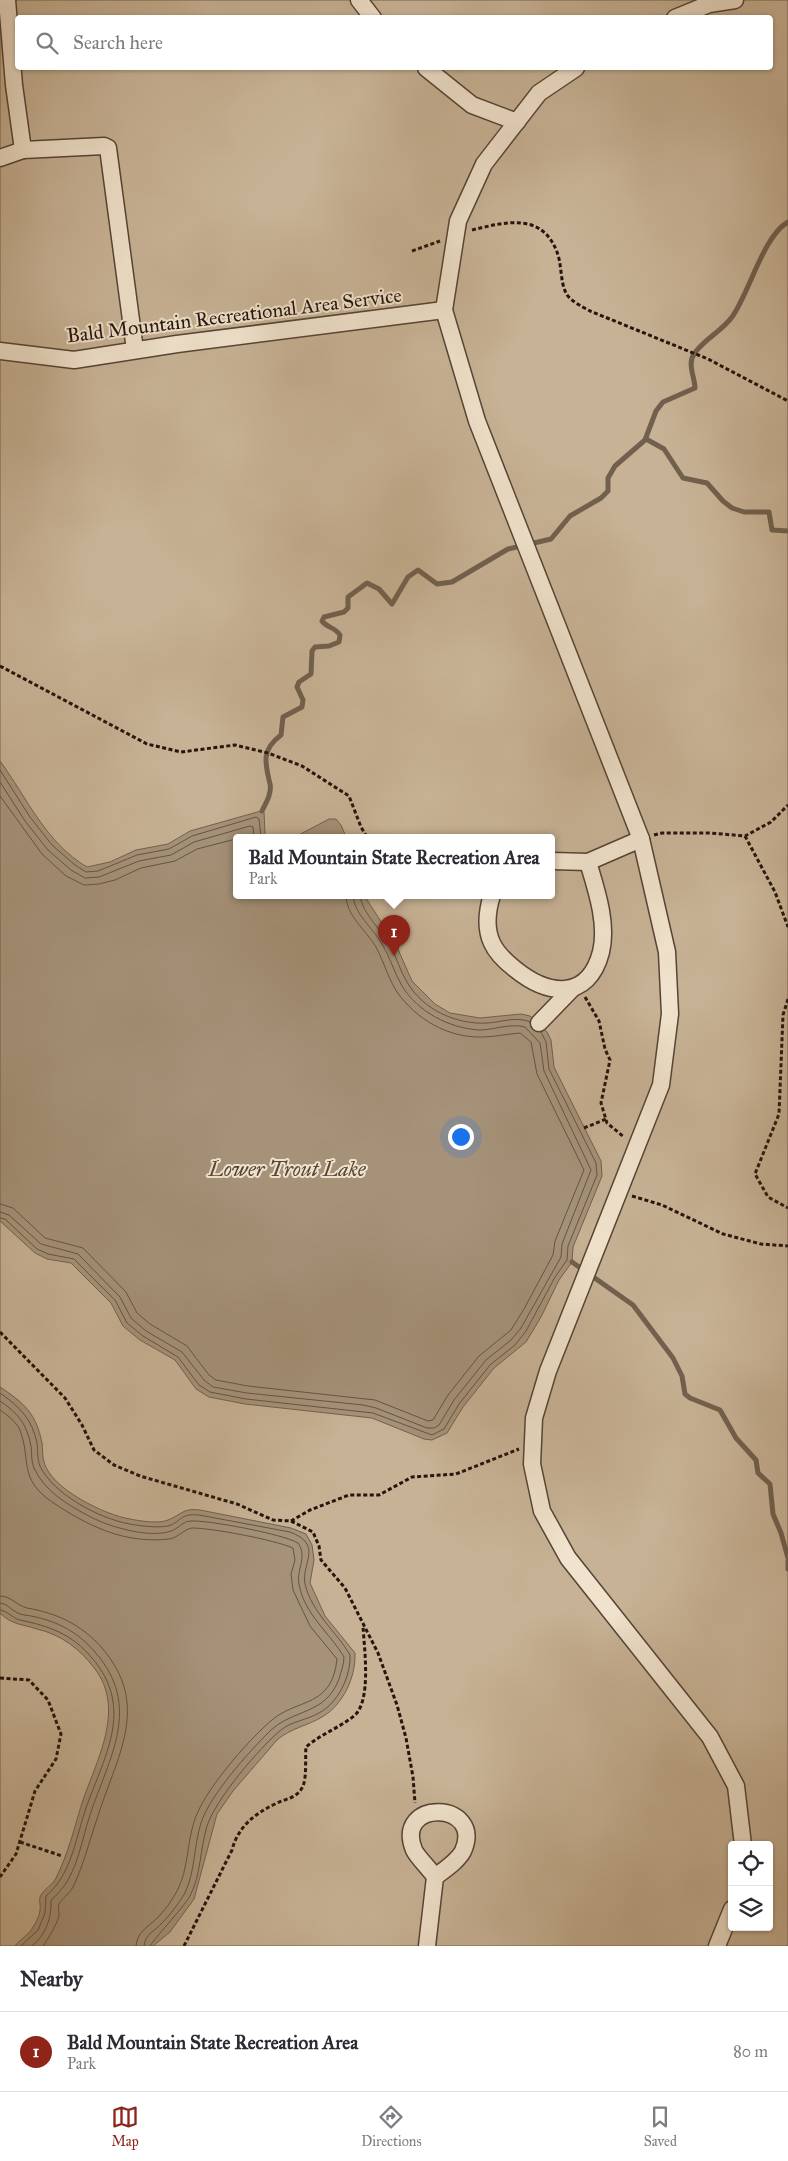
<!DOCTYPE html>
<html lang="en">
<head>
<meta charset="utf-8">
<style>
	body { margin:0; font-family:"IM FELL Great Primer",serif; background:#f7f7f7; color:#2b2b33 }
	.controls { position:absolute; right:15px; bottom:15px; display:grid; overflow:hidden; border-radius:5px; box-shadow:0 1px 4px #0004 }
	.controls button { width:45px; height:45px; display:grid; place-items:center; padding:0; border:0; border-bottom:1px solid #e1e1e2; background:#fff; color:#2b2b33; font:25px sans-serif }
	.you { position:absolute; left:460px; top:1136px; width:18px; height:18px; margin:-12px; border:4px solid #fff; border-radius:50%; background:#1a73e8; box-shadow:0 0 0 8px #1a73e833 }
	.badge { display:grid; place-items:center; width:32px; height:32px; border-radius:50%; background:#8f2418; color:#fff; font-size:16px; font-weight:700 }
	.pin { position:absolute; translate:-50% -41px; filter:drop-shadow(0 1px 2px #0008) }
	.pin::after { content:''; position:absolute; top:26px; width:18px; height:15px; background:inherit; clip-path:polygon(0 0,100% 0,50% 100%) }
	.popup { position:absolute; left:233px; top:834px; width:322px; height:65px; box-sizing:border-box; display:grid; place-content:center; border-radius:5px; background:#fff; filter:drop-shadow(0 1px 4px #0005); font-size:16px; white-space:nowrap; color:#7c7c81 }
	.popup b { font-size:19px; color:#2b2b33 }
	.popup::after { content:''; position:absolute; left:50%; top:100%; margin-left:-10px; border:10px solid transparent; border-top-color:#fff }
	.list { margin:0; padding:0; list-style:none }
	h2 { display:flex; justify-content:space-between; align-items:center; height:65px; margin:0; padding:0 20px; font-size:21px }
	h2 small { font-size:16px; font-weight:400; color:#7c7c81 }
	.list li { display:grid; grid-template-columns:32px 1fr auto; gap:15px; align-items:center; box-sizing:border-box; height:80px; padding:0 20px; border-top:1px solid #e1e1e2 }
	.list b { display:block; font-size:19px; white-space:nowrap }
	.list p { margin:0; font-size:16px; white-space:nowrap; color:#7c7c81 }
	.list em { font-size:16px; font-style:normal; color:#7c7c81 }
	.icon { flex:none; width:28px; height:28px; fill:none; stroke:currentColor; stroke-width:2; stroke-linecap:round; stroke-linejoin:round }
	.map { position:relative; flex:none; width:788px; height:1946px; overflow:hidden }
	.search { position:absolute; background:#fff; box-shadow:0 1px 4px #0004; left:15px; right:15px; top:15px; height:55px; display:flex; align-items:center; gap:12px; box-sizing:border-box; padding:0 18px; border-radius:5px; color:#7c7c81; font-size:19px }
	.sheet { height:145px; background:#fff }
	nav { display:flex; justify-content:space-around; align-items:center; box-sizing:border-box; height:70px; border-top:1px solid #e1e1e2; background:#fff; font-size:14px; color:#7c7c81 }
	nav a { display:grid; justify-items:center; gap:2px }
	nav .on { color:#8f2418 }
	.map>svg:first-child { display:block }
	.green { fill:#c7b295; stroke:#766451; fill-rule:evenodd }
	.water { fill:#a59279; stroke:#71604e }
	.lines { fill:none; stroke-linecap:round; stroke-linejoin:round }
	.shore { stroke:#645443; stroke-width:1 }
	.stream { stroke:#71604e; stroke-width:5 }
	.minor-casing { stroke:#554436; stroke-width:19 }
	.path { stroke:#24150d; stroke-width:3; stroke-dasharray:4 2.5; stroke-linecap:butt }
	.minor { stroke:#f0e2cc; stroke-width:16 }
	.labels { text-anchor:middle; stroke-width:4; stroke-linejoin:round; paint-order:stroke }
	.street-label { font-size:20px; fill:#24150d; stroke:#f0e2cc }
	.water-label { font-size:21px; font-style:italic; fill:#584738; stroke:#f0e2cc }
</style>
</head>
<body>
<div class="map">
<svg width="788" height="1946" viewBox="0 0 788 1946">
	<rect width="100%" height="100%" fill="#e8d2b1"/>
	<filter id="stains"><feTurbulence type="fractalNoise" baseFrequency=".004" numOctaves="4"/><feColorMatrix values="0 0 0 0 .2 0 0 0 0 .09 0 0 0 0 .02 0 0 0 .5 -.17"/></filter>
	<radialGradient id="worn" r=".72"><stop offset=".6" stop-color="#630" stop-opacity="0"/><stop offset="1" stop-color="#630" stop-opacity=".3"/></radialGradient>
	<!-- green -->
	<path class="green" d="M 0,0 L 788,0 L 788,1946 L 0,1946 ZM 18,18 L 770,18 L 770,68 L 18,68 ZM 236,837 L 552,837 L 552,895 L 236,895 ZM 732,1845 L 769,1845 L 769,1927 L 732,1927 Z"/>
	<!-- water -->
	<g class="water">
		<path d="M 0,761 C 27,798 46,843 87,867 L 110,862 L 136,850 L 168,844 L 190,831 L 261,811 L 264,812 L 265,834 L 268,837 L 236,837 L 236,895 L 364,895 L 397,947 L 412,981 L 435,1004 L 450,1013 L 480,1018 L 521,1014 L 530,1016 L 547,1032 L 551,1040 L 554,1067 L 601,1161 L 602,1176 L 573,1247 L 572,1262 L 559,1280 L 541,1317 L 526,1342 L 494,1368 L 463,1407 L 447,1433 L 432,1440 L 424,1439 L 372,1418 L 245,1404 L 209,1397 L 196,1389 L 175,1360 L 140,1340 L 123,1326 L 111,1303 L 71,1263 L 47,1259 L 35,1253 L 0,1221 Z"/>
		<polygon points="329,819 336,819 341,825 346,837 295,837"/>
		<path d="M 0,1387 C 24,1403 36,1413 42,1443 C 43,1449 42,1456 44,1462 C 51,1489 105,1515 130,1519 C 140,1521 159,1524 168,1520 C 183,1514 182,1508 200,1510 L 291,1528 L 306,1534 L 312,1545 L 314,1560 L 310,1583 L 325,1616 L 355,1653 C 356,1677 343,1705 322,1717 C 307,1726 291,1728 277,1740 L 233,1791 L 217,1814 L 194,1899 L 170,1932 L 153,1946 L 15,1946 C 20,1939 29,1935 33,1927 C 36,1922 40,1915 40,1910 C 41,1904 38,1900 41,1895 C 45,1888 52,1886 56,1878 C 68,1854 74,1829 82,1803 C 96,1761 126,1710 95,1669 C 80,1649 62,1635 37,1629 C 22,1624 12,1625 0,1613 Z"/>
	</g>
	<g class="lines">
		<!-- shore -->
		<g class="shore">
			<polyline points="0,770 30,817 52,845 75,865 86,872 98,871 137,855 169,849 192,836 256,817 259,819 261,837"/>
			<polyline points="0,782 25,821 48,850 71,870 85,878 99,877 139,861 171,855 194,842 250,826 253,827 254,837"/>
			<polyline points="0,796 42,854 66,876 84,885 99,884 115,880 141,868 175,861 197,849 236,839"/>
			<path d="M 360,895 C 362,914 382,930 391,947 C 397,958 400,971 407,982 C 423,1010 457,1025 488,1023 C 502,1022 517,1016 530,1022"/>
			<path d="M 0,1204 L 13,1208 L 45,1238 L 83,1248 L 126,1292 L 137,1313 L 150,1324 L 187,1346 L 209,1375 L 216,1380 L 248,1386 L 375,1400 L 428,1421 L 433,1420 L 448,1395 L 479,1356 L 511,1330 L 524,1309 L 553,1255 L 555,1241 L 584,1170 L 537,1074 L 531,1042 L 520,1033 C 507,1034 494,1037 482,1037 C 448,1038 416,1019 397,992 C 388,978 384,962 376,947 C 366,930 346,916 346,895"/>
			<path d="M 0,1212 L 9,1215 L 41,1244 L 78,1254 L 120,1297 L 131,1318 L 146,1331 L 182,1352 L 204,1380 L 213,1387 L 247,1393 L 363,1405 L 376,1408 L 427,1428 L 434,1428 L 439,1425 L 454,1400 L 486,1360 L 511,1340 L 521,1328 L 561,1257 L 562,1244 L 591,1170 L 544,1071 L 540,1043 L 525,1027 C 510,1023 494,1030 479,1030 C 449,1028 418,1012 402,986 C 394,972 390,957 382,944 C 373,928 354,914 353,895"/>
			<polyline points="0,1218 5,1219 37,1249 48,1254 74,1259 115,1300 127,1323 143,1336 178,1357 199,1385 210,1392 246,1399 373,1413 432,1435 444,1429 459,1404 490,1365 515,1345 526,1331 555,1277 567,1260 568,1246 597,1175 596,1163 549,1069 546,1042 541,1032"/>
			<path d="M 0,1393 C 20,1407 32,1419 37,1443 C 38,1450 37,1459 40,1466 C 53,1494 100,1519 130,1524 C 141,1526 157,1528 168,1526 C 182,1522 179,1513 199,1515 L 290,1532 C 324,1545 301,1563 305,1584 C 312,1613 336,1631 350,1655 C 351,1676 338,1703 319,1713 C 307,1720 292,1721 281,1730 C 260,1747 215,1800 207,1826 C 200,1849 201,1875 190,1896 C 184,1907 151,1942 150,1946"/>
			<path d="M 0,1401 C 18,1413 27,1424 31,1446 C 32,1453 31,1461 34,1468 C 44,1490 66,1504 87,1515 C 106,1526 149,1539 171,1531 C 178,1529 183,1521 191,1521 C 208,1520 283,1534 298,1543 C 308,1557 296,1570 299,1584 C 304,1614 330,1633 344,1657 C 344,1665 341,1671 339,1679 C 325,1716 293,1708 269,1732 C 248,1753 210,1795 201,1823 C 194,1845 195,1872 185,1893 C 179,1903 170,1915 162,1923 C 155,1931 145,1934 144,1946"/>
			<path d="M 0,1410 C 7,1415 15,1421 19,1428 C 32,1458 17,1478 52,1502 C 88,1526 124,1544 169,1539 C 178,1538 184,1529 192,1528 C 212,1528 275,1540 293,1548 L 295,1560 L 291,1574 L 293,1590 L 310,1626 L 337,1659 C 332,1708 298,1698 272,1720 C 248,1740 202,1793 194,1822 C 187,1844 188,1869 178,1889 C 173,1899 164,1912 156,1919 C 147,1928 137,1932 136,1946"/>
			<path d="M 0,1596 C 11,1596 16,1605 27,1608 C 57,1613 82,1625 102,1648 C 152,1706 116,1757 97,1819 C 89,1842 84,1864 73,1887 C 70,1893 61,1900 59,1904 C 58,1907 59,1912 59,1916 C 56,1926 49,1937 43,1946"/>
			<path d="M 0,1603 C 8,1604 10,1609 16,1612 C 20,1615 26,1615 31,1616 C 57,1621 78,1632 95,1652 C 143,1707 109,1757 90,1815 C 80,1845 77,1879 51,1900 C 52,1917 46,1935 32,1946"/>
			<path d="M 0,1610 C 8,1611 12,1618 20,1620 C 49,1626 72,1634 92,1658 C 136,1709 103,1758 85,1811 C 75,1841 71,1875 46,1896 L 45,1913 L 38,1930 L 21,1946"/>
		</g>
		<!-- stream -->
		<g class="stream">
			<polyline points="646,439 664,449 683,478 707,483 723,501 732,508 744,512 769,512 772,530 788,531"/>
			<path d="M 262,811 C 266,803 272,793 270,784 C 265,763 261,750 281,735 L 283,717 L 302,707 L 303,700 L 297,687 L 299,682 L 311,674 L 312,651 L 315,647 L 329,646 L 339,642 L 340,635 C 335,627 327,628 322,621 L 324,617 L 344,612 L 348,608 L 348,597 L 367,583 L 379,589 L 392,604 L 408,577 L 418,570 L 437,584 L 452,582 L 508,549 L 551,539 L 570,516 L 601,498 L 608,491 L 608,478 L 615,466 L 645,440 L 656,411 L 663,402 L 695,388 C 695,378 687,364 694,354 C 704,339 721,332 732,317 C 749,294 763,236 788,222"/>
			<polyline points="572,1262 633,1305 673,1358 682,1376 685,1394 690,1398 720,1410 736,1438 756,1460 758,1473 770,1484 773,1514 781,1533 788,1558"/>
			<polyline points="788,1561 788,1569"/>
		</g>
		<defs>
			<g id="minor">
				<polyline points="7,0 14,85 23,150 104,146 108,148 135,350"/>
				<polyline points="359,0 373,18"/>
				<polyline points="675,18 709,4 735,0"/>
				<polyline points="426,68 472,105 517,122"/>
				<polyline points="576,68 539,93 484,164 458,221 444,310 477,421 641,839 667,952 670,1014 661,1085 548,1371 534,1418 532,1464 542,1511 568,1558 710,1737 736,1786 743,1845"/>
				<polyline points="0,158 23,150"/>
				<polyline points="0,351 74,360 177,344 444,310"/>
				<polyline points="552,861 588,862 641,839"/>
				<path d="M 492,895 C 487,911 485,928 492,943 C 497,954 506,962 515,969 C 547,995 588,1002 601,952 C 608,923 596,889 588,862"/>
				<polyline points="539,1023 572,989"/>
				<path d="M 427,1946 L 435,1877 C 444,1870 458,1861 463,1851 C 485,1801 393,1798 414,1850 C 417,1857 430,1869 435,1877"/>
				<polyline points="717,1946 732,1909"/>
			</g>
		</defs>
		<!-- minor casing -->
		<use href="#minor" class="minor-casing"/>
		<!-- path -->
		<g class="path">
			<path d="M 472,230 C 505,222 542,212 557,252 C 562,265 560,281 566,293 C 570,301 583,307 590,311 L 708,359 L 788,401"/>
			<polyline points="412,251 440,241"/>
			<polyline points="0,666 147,744 181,752 235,745 268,753 302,766 349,796 361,827 367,837"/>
			<polyline points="654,835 662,833 710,833 745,836 771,822 788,805"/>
			<polyline points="745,836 775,892 788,927"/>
			<polyline points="585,997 599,1021 605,1049 610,1060 601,1103 607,1123 624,1137"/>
			<polyline points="788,999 783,1015 779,1114 755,1174 768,1197 788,1208"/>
			<polyline points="584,1128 606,1119"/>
			<polyline points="632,1196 662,1205 723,1234 761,1244 788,1246"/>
			<polyline points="0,1332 65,1398 82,1425 94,1450 114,1465 140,1476 237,1504 273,1520 291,1521 313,1532 319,1546 321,1560 345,1588 378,1653 397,1705 406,1738 413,1777 415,1803"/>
			<polyline points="291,1521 310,1510 349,1495 379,1495 412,1477 456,1474 519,1449"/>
			<polyline points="0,1678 29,1680 48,1700 61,1734 56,1759 35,1791 16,1854 0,1877"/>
			<polyline points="20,1842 62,1856"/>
			<path d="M 184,1946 L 232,1850 C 238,1827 254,1814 275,1804 C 286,1798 297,1799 303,1786 C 307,1776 305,1758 306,1747 C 321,1734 339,1728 354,1716 C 372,1701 364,1647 363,1626"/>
		</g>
		<!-- minor -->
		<use href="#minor" class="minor"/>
	</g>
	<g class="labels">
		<!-- street labels -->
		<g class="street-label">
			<text transform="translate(234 315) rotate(-7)" y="7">Bald Mountain Recreational Area Service</text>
		</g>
		<!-- water labels -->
		<g class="water-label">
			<text x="287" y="1176">Lower Trout Lake</text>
		</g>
	</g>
	<rect width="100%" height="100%" filter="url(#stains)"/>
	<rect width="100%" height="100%" fill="url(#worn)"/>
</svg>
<div class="controls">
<button><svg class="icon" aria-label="locate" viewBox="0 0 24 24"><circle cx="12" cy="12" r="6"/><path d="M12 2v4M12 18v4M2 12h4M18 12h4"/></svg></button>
<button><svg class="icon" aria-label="layers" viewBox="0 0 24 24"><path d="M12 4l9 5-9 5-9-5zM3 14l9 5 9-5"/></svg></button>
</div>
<div class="you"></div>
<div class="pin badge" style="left:394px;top:956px">1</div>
<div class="popup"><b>Bald Mountain State Recreation Area</b>Park</div>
<div class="search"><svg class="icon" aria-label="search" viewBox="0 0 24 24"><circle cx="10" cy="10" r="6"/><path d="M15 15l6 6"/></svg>Search here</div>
</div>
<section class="sheet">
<h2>Nearby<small></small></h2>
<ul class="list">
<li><span class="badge">1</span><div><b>Bald Mountain State Recreation Area</b><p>Park</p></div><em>80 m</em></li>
</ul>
</section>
<nav>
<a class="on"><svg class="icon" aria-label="map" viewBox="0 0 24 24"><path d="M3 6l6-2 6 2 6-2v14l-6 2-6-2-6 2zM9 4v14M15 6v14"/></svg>Map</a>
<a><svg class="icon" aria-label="directions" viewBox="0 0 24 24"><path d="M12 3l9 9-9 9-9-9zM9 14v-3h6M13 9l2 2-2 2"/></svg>Directions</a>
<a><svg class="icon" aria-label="saved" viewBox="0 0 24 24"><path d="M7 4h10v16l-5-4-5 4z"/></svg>Saved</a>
</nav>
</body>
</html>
